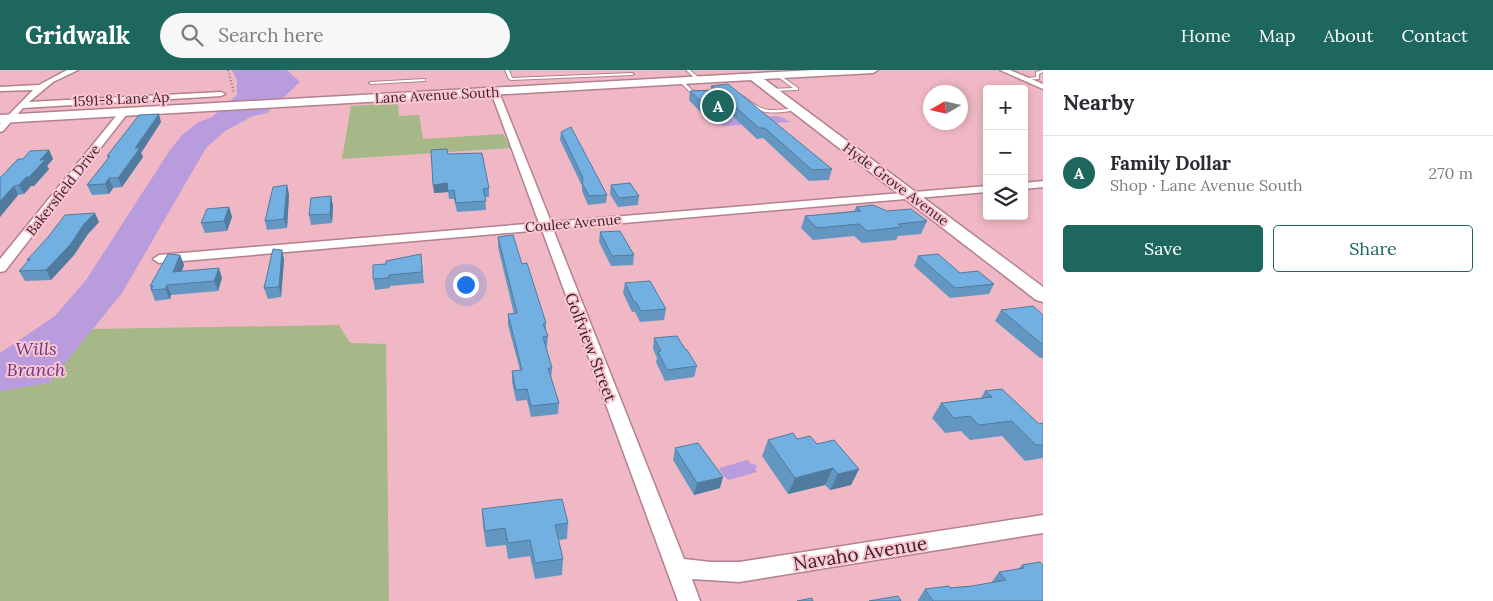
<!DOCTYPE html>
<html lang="en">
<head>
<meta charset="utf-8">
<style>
	body { margin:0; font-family:Lora,serif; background:#f7f7f7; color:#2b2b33 }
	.controls { position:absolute; right:15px; top:15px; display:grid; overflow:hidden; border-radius:5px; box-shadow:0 2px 8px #0003 }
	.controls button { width:45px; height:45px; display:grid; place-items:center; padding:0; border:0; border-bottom:1px solid #e1e1e2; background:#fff; color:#2b2b33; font:25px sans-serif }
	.compass { position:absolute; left:923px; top:15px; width:45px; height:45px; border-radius:50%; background:#fff; box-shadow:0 2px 8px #0003; rotate:261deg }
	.you { position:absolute; left:465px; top:214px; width:18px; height:18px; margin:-12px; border:4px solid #fff; border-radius:50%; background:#1a73e8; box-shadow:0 0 0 8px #1a73e833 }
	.badge { display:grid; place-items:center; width:32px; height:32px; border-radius:50%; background:#1e675f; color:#fff; font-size:16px; font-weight:700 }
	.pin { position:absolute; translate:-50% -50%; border:2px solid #fff; box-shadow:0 1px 5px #0006 }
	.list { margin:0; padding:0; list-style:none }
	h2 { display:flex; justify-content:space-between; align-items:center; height:65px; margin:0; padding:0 20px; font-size:21px }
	h2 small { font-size:16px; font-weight:400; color:#7c7c81 }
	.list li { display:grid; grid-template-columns:32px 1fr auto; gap:15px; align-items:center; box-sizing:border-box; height:75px; padding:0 20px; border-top:1px solid #e1e1e2 }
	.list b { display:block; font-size:19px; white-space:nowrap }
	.list p { margin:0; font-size:16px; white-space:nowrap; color:#7c7c81 }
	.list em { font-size:16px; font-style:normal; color:#7c7c81 }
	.actions { display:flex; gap:10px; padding:15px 20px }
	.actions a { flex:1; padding:11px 0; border:1px solid #1e675f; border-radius:5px; text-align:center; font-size:18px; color:#1e675f }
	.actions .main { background:#1e675f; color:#fff }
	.icon { flex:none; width:28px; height:28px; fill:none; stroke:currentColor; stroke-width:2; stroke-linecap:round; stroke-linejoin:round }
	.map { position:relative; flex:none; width:1043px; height:531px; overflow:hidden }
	header { display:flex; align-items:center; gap:30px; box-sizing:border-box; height:70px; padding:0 25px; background:#1e675f; color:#fff }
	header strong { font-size:24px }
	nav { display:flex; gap:28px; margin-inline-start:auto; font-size:18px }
	.search { width:350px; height:45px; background:#f7f7f7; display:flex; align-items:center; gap:12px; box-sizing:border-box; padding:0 18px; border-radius:28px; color:#7c7c81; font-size:19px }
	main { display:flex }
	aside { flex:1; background:#fff }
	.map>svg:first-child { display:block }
	.green { fill:#a6b788 }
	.water { fill:#b89cdd }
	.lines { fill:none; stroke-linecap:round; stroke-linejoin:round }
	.lane-casing { stroke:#b3808c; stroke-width:2 }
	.street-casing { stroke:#b3808c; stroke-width:3 }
	.secondary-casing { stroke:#b3808c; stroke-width:3 }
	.path { stroke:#916b74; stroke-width:2; stroke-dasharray:1 2.5; stroke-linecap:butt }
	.lane { fill:#fff; fill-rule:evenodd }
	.street { fill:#fff; fill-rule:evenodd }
	.secondary { fill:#fff; fill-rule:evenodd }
	.wall { fill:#6397c2 }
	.shaded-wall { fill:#507b9e }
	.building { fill:#73b0e2; stroke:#507b9e }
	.labels { text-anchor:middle; stroke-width:4; stroke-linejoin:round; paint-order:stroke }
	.far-street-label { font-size:14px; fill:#392429; stroke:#fcc5d1 }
	.street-label { font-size:16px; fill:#392429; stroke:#fcc5d1 }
	.water-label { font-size:18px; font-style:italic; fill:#613b88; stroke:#fcc5d1 }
	.near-street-label { font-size:19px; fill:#392429; stroke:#fcc5d1 }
</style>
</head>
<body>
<header>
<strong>Gridwalk</strong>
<div class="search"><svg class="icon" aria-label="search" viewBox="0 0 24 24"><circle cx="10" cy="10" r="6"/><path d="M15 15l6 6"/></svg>Search here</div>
<nav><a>Home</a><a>Map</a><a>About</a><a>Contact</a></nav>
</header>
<main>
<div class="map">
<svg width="1043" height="531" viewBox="0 0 1043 531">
	<rect width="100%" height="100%" fill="#efb8c4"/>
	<!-- green -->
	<g class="green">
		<polygon points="398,33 399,46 419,45 423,69 503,64 511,78 342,89 351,36"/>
		<polygon points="339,255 350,273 386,274 389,531 0,531 0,321 49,313 92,259"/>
	</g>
	<!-- water -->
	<g class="water">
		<polygon points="232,0 287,0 300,12 267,43 253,46 225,61 206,78 122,223 49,313 0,321 0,283 55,246 86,210 170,80 182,65 197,53 212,47 237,25 237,10"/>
		<polygon points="777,46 783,48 790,52 723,56 716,51 720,48"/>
		<polygon points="748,390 751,394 756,395 757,398 755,398 757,402 728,410 722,404 719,398"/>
	</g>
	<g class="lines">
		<defs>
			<g id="lane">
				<polygon points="505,0 509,0 512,8 632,3 634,4 632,5 511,10 509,9"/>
				<polygon points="686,0 690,0 700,9 700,11 698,11"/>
				<polygon points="1043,0 1043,2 1039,4 1039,9 1024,10 1022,9 1036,7 1036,2"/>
				<polygon points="778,4 798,18 798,20 770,21 770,19 771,19 793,18 777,6 776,5"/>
				<polygon points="424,9 425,9 425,11 371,14 369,13 371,12"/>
				<polygon points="680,10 682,10 692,20 704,23 702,24 690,22 680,12"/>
				<path d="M 729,21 C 744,24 745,29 757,36 C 769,43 784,39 797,38 L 799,39 L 797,40 C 784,42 769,45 756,39 C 745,33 742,26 728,23 L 728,21 Z"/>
			</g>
			<g id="street">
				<polygon points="67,0 78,0 53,12 29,32 221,22 225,24 221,26 23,38 3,61 0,62 0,54 33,20 0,21 0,17 39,15"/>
				<polygon points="1000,0 1010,0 1043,14 1043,19"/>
				<polygon points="492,20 499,22 551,152 987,116 987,122 553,159 684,489 711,492 739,492 1043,445 1043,463 739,512 692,509 700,531 678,531 542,160 159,193 153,189 159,185 539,153 491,22"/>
				<polygon points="124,39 128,42 127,44 5,201 0,202 0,189 121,40"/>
				<polygon points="1043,111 1043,117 1024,119 1024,113"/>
			</g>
			<polygon id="secondary" points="814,0 878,0 873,3 764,9 1043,217 1043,232 1036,230 751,10 0,53 0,45"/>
		</defs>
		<!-- lane casing -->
		<use href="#lane" class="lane-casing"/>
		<!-- street casing -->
		<use href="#street" class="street-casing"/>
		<!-- secondary casing -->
		<use href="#secondary" class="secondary-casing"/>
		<!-- path -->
		<polyline class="path" points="228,0 234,23"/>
		<!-- lane -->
		<use href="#lane" class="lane"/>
		<!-- street -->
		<use href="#street" class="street"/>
		<!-- secondary -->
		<use href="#secondary" class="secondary"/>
	</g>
	<!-- wall -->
	<g class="wall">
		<polygon points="711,16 832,99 829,110 809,111 763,68 757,69 729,43 703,45 689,30 690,21 711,20"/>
		<polygon points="161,52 141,83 143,87 122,117 113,118 109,124 92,125 87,115 108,89 107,86"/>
		<polygon points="561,62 607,125 606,133 588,135 582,121 582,116 560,70"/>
		<polygon points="49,80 53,89 47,96 49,99 34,116 31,116 24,124 18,125 0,147 0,108 23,89"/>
		<polygon points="448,84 489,118 489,127 485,127 486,140 457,142 454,129 449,129 448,122 434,123"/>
		<polygon points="611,115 639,126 638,135 618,137 610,124"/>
		<polygon points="289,124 287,158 267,160 265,151"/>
		<polygon points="331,126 333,136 332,153 311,155 309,145"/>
		<polygon points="229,137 232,147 227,161 205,163 201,153"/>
		<polygon points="856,137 887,141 927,151 921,164 898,166 896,170 862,173 854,166 813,170 801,158 805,146 854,141"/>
		<polygon points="99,152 88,164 74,185 51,210 25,211 19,201 28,192 27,190"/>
		<polygon points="600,162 634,185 633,195 611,196 599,172"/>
		<polygon points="498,167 522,194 546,253 546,261 548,266 547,277 546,277 552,298 551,309 559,333 558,344 531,347 527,330 516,331 512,312 512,301 520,300 508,255 508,244 514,244 498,177"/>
		<polygon points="282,180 284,190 281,227 268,229 264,218"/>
		<polygon points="180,185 184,195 182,201 222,208 218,221 171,225 170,229 155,231 151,220 151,219 150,216"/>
		<polygon points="918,186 960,203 994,214 989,224 950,228 914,196"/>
		<polygon points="422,194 424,213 390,216 390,218 375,220 373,209"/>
		<polygon points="625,213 666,239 664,250 640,252 635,242 632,242 623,223"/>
		<polygon points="1001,240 1043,245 1043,288 1040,288 995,251"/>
		<polygon points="654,268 685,279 697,296 694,307 665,311 656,292 657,288 653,279"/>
		<polygon points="985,321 1039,354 1043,353 1043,388 1025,391 1002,366 970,370 961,361 945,363 932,348 941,333 981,328"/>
		<polygon points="797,369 817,374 859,399 851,415 830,420 825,415 788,424 762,386 768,370"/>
		<polygon points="675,378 720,418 694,425 673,390"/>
		<polygon points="482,439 568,453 567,469 559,470 563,489 562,505 535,509 530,486 508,489 506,475 486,477 483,456"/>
		<polygon points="1040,492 1043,531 918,531 918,530 925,519 972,516 991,513 999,502 1018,499 1022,495"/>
	</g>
	<!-- shaded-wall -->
	<g class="shaded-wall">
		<polygon points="159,44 161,52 141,83 143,87 122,117 118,108 135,78"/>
		<polygon points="49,80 53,89 47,96 49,99 34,116 31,116 24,124 19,115"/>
		<polygon points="109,108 113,118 109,124 105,114"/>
		<polygon points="447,113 448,122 434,123 433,115"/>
		<polygon points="287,115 289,124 287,158 284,149"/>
		<polygon points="14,116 18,125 0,147 0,131"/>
		<polygon points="331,126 333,136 332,153 330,144"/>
		<polygon points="229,137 232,147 227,161 224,151"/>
		<polygon points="95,143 99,152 88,164 74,185 51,210 46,200 84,154"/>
		<polygon points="282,180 284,190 281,227 279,217"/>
		<polygon points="180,185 184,195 177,212 173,202"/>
		<polygon points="219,198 222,208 218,221 214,211"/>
		<polygon points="167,215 171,225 170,229 165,219"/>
		<polygon points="833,398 825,415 788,424 795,408"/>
		<polygon points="859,399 851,415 830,420 838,404"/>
		<polygon points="723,407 720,418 694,425 697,413"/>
	</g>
	<!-- building -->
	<g class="building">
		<polygon points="728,14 832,99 812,100 765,58 759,58 731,33 705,35 690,21 716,20 711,16"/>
		<polygon points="159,44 135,78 140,78 118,108 109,108 105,114 87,115 110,86 107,86 139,45"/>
		<polygon points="571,57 607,125 589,126 582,113 583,108 561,62"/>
		<polygon points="447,79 448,84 482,83 489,118 483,119 486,131 456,133 454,120 448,121 447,113 433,115 431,80"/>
		<polygon points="49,80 40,90 45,90 29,107 26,107 19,115 14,116 0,131 0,108 18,89 23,89 30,81"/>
		<polygon points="630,113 639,126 619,128 611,115"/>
		<polygon points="287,115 284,149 265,151 273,117"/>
		<polygon points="331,126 330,144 309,145 311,128"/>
		<polygon points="873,135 887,141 911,139 927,151 898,154 902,157 867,161 859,154 817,158 805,146 861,141 856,137"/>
		<polygon points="229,137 224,151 201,153 207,139"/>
		<polygon points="95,143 84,154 70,175 46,200 19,201 30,189 27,190 49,166 65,145"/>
		<polygon points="620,161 634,185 612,186 600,162"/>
		<polygon points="513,165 522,194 527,193 546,253 543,254 548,266 543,267 552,298 548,298 559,333 531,336 527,319 516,320 512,301 522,300 508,244 517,243 498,167"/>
		<polygon points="273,179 282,180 279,217 264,218"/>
		<polygon points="168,184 180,185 173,202 219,198 214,211 167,215 165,219 151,220 153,216 150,216"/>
		<polygon points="421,184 422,202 389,205 389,208 373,209 373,195 386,194 386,191"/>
		<polygon points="938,184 960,203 978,201 994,214 955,218 918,186"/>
		<polygon points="650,211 666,239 641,241 636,232 634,232 625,213"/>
		<polygon points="1033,236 1043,245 1043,248 1042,249 1043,249 1043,275 1001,240"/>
		<polygon points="677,266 685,279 687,280 697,296 667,300 658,282 661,281 654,268"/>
		<polygon points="1002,319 1039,354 1043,353 1043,375 1036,375 1012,351 979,355 970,346 954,348 941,333 992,327 985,321"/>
		<polygon points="793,363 797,369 810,366 817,374 834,370 859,399 838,404 833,398 795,408 768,370"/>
		<polygon points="698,373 723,407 697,413 675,378"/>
		<polygon points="562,429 568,453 555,455 563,489 535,493 530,470 508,473 505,458 485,461 482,439"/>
		<polygon points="1040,492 1043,495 1043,531 933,531 925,519 949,516 950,518 972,516 1006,510 999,502 1024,498 1022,495"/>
		<polygon points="898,526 901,531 869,531"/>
		<polygon points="812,528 813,531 797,531"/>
	</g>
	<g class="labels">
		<!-- far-street labels -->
		<g class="far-street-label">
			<text transform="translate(437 25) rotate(-3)" y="5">Lane Avenue South</text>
			<text transform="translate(121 29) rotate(-3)" y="5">1591-8 Lane Ap</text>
			<text transform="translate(896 114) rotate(37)" y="5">Hyde Grove Avenue</text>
			<text transform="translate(63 120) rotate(-52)" y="5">Bakersfield Drive</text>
			<text transform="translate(573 153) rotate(-5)" y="5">Coulee Avenue</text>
		</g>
		<!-- street labels -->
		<g class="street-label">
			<text transform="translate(591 277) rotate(69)" y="6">Golfview Street</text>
		</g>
		<!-- water labels -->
		<g class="water-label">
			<text x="36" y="285">Wills<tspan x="36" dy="21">Branch</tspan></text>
		</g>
		<!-- near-street labels -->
		<g class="near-street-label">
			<text transform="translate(860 483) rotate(-9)" y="7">Navaho Avenue</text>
		</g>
	</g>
</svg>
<div class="controls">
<button>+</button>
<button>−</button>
<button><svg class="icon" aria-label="layers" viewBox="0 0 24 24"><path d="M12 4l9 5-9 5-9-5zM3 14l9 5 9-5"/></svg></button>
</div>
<svg class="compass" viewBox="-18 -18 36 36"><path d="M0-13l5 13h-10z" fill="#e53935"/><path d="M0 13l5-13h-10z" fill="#7c7c81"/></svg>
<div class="you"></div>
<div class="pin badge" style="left:718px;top:36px">A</div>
</div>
<aside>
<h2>Nearby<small></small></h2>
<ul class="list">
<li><span class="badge">A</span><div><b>Family Dollar</b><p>Shop · Lane Avenue South</p></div><em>270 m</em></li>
</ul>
<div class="actions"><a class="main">Save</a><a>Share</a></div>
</aside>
</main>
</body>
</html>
